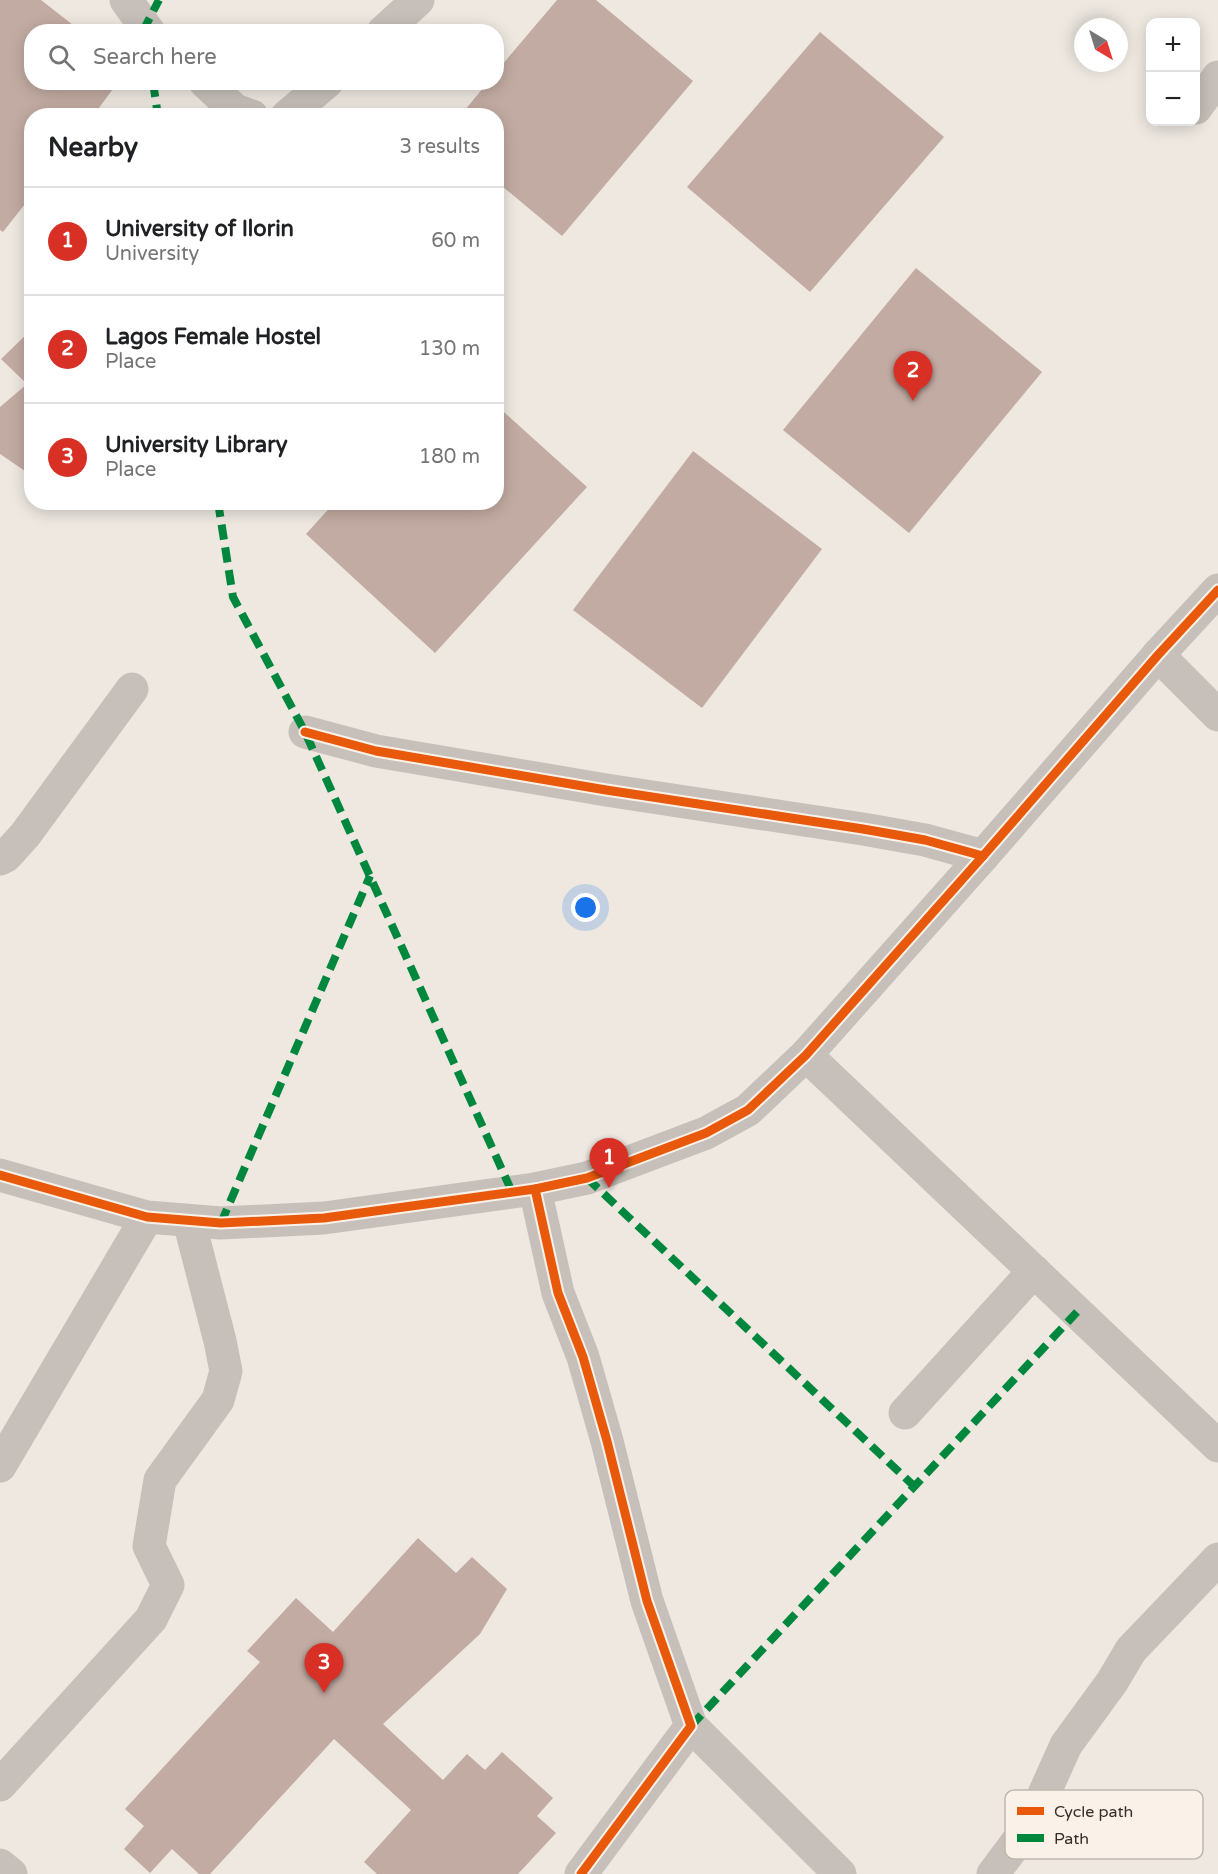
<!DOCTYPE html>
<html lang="en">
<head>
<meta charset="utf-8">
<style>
	body { margin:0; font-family:"Varela Round",sans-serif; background:#f2f2f2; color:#202124 }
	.controls { position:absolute; right:18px; top:18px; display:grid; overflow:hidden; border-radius:12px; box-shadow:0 3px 15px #0003 }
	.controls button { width:54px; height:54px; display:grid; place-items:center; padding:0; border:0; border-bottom:2px solid #e0e0e0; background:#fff; color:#202124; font:30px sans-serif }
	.compass { position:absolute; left:1074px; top:18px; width:54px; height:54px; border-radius:50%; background:#fff; box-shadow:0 3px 15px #0003; rotate:142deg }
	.you { position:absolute; left:586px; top:908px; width:21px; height:21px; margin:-15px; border:4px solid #fff; border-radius:50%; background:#1a73e8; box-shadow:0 0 0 9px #1a73e833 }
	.badge { display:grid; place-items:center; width:39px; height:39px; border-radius:50%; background:#d93025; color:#fff; font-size:20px; font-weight:700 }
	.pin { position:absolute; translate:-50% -50px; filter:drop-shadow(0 2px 3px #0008) }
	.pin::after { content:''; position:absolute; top:32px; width:21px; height:18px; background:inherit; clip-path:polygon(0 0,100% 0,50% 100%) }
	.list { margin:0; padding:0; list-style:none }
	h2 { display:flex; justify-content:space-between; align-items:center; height:78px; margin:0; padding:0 24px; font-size:26px }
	h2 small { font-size:20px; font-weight:400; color:#757577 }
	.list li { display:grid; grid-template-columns:39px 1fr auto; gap:18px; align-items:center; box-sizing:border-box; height:108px; padding:0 24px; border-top:2px solid #e0e0e0 }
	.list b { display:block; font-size:22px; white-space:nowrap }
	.list p { margin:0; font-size:20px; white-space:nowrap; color:#757577 }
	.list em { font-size:20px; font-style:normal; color:#757577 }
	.icon { flex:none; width:33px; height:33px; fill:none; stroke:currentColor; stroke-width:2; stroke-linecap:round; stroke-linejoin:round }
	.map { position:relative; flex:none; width:1218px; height:1874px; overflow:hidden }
	.search { position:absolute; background:#fff; box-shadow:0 3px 15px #0003; left:24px; top:24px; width:480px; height:66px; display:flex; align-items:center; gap:15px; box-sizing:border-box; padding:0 21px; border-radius:24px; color:#757577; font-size:22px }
	.panel { position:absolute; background:#fff; box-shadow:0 3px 15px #0003; left:24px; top:108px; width:480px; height:402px; border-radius:24px }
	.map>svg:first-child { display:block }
	.building { fill:#c2aba2 }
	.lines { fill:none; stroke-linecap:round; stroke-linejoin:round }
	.minor { stroke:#c7c0ba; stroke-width:33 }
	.quiet { stroke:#00873e; stroke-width:8; stroke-dasharray:15 8; stroke-linecap:butt }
	.cycleway-casing { stroke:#faf2e9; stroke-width:13 }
	.cycleway { stroke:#e8590c; stroke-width:9 }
	.key { fill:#faf2e9; stroke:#c0b7af; stroke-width:1.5 }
	.key-label { font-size:16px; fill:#382d28 }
</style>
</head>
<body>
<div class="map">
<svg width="1218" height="1874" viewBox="0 0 1218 1874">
	<rect width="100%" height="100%" fill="#eee8e1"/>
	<!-- building -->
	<g class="building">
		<polygon points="0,0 41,0 82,32 32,32 32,82 118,82 93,116 32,116 32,195 3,232 0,230"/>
		<polygon points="557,0 596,0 693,81 562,236 496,181 496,116 460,116 488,82 496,82 496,72"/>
		<polygon points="820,32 944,137 810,292 687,187"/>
		<polygon points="916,268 1042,372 909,533 783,430"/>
		<polygon points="32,329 32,467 25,471 0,454 0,407 27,384 1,359"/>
		<polygon points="496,405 587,487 435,653 306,534 335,502 496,502"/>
		<polygon points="693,451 822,549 702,708 573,610"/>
		<polygon points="418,1538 456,1573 472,1557 507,1589 480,1634 383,1724 443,1780 467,1754 485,1770 502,1752 553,1798 537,1816 556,1833 518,1874 377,1874 364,1862 411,1810 334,1739 210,1874 199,1874 172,1849 150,1873 124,1849 144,1826 125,1809 260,1662 247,1651 296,1598 333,1632"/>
	</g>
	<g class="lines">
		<!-- minor -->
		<g class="minor">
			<polyline points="126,0 149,32"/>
			<polyline points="383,32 418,0"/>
			<polyline points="205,82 235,110 252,116"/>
			<polyline points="1196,108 1218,77"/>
			<polyline points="287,116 327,82"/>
			<polyline points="1158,655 1218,715"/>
			<polyline points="305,732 376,751 606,790 863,829 925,840 983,856"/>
			<polyline points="0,859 6,856 25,835 132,689"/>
			<polyline points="806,1055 1218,1446"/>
			<polyline points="0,1175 147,1217 221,1223 324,1218 535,1189 587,1178 706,1133 748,1110 806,1055 983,856 1158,655 1218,590"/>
			<polyline points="535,1189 558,1293 583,1357 607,1441 647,1601 691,1726 581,1874"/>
			<polyline points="905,1413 1034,1271"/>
			<polyline points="0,1466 147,1217"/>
			<polyline points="691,1726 840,1874"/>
			<polyline points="0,1785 151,1619 168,1585 149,1546 160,1480 218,1400 226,1371 220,1341 189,1221"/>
			<polyline points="0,1865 11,1874"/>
			<polyline points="993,1874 1031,1823 1066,1745 1112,1682 1131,1650 1218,1559"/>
		</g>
		<!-- quiet -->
		<g class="quiet">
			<polyline points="145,32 145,27 159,0"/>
			<polyline points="153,82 158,116"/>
			<polyline points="218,502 233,597 305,732 512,1192"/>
			<polyline points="587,1178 915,1487"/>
			<polyline points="221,1223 370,876"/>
			<polyline points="691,1726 1077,1312"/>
		</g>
		<defs>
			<g id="cycleway">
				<polyline points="305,732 376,751 606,790 863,829 925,840 983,856"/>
				<polyline points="0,1175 147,1217 221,1223 324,1218 535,1189 587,1178 706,1133 748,1110 806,1055 983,856 1158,655 1218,590"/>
				<polyline points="535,1189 558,1293 583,1357 607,1441 647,1601 691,1726 581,1874"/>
			</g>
		</defs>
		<!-- cycleway casing -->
		<use href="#cycleway" class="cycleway-casing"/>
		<!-- cycleway -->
		<use href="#cycleway" class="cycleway"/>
	</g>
	<!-- legend -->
	<rect x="1005" y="1790" width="198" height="69" rx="9" class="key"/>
	<rect x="1017" y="1807" width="27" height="8" fill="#e8590c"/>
	<rect x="1017" y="1834" width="27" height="8" fill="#00873e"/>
	<g class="key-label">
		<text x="1054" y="1817">Cycle path</text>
		<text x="1054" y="1844">Path</text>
	</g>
</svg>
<div class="controls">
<button>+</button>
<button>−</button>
</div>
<svg class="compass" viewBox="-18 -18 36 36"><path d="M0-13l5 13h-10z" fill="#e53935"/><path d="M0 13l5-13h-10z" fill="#757577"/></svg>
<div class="you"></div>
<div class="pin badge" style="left:609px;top:1188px">1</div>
<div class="pin badge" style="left:913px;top:401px">2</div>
<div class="pin badge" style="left:324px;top:1693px">3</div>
<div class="search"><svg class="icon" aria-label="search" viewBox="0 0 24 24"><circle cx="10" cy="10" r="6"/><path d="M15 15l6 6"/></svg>Search here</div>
<section class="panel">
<h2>Nearby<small>3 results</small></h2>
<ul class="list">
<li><span class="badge">1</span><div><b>University of Ilorin</b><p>University</p></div><em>60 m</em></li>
<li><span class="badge">2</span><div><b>Lagos Female Hostel</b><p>Place</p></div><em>130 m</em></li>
<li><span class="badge">3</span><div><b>University Library</b><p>Place</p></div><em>180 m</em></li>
</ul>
</section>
</div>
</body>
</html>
